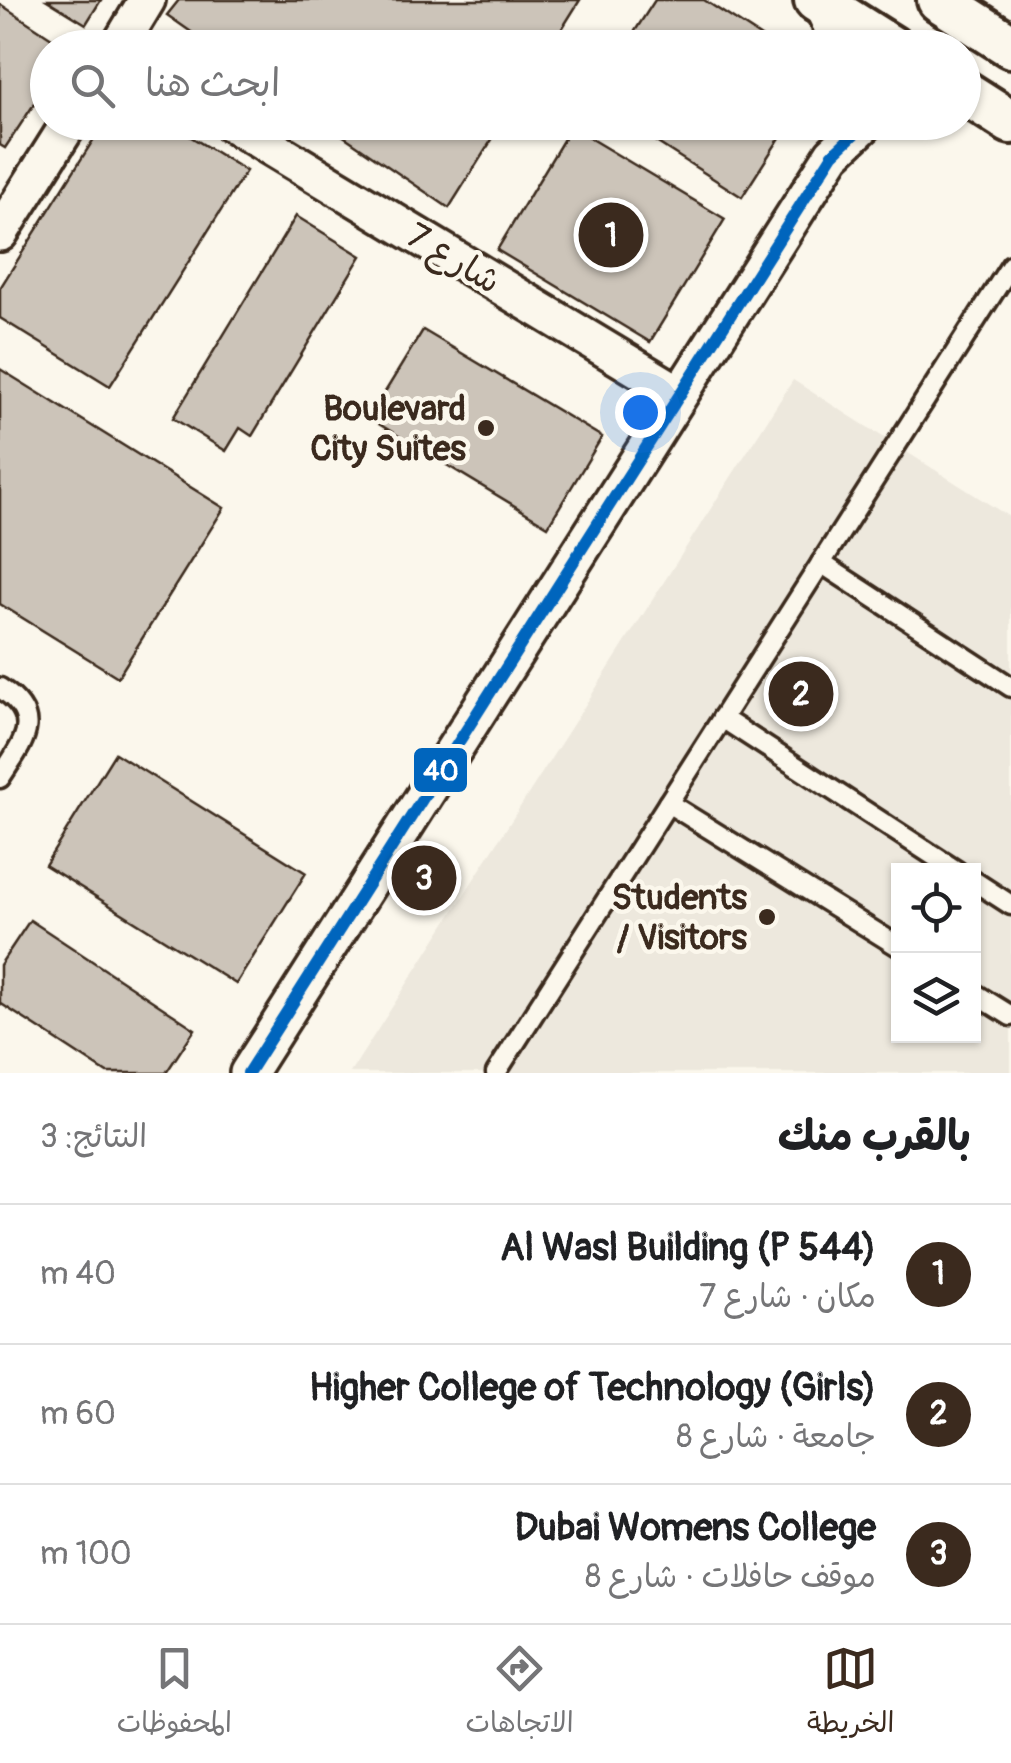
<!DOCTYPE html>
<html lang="ar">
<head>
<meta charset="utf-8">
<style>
	body { margin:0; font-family:Pangolin,"Playpen Sans Arabic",sans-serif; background:#f6f6f6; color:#202124; direction:rtl }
	.controls { position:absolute; right:30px; bottom:30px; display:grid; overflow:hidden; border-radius:0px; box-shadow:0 2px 8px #0004 }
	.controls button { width:90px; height:90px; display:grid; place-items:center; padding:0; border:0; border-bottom:2px solid #e0e0e0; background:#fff; color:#202124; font:50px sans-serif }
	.you { position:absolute; left:640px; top:412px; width:35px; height:35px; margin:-25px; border:8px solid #fff; border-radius:50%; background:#1a73e8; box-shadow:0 0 0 15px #1a73e833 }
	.badge { display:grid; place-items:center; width:65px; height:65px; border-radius:50%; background:#3b2a1e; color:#fff; font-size:32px; font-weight:700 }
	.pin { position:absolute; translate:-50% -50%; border:5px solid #fff; box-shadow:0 2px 10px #0006 }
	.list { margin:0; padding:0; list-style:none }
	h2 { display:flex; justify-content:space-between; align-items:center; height:130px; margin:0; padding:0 40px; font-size:42px }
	h2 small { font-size:32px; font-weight:400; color:#757577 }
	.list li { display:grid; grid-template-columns:65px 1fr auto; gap:30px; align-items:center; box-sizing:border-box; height:140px; padding:0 40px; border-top:2px solid #e0e0e0 }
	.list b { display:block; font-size:38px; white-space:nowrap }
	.list p { margin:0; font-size:32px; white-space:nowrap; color:#757577 }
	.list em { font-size:32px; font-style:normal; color:#757577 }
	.icon { flex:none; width:55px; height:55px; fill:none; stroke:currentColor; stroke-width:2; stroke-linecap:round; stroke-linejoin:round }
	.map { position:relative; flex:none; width:1011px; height:1073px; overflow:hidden; direction:ltr }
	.search { position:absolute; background:#fff; box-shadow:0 2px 8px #0004; left:30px; right:30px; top:30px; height:110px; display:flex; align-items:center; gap:25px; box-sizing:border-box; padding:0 35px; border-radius:55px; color:#757577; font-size:38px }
	.sheet { height:550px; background:#fff }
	nav { display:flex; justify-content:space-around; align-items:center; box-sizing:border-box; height:140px; border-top:2px solid #e0e0e0; background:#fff; font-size:28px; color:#757577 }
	nav a { display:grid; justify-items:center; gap:5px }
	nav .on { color:#3b2a1e }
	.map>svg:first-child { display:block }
	.built { fill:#ede8dd; fill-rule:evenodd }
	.building { fill:#ccc4b9; stroke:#3b2a1e; stroke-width:2.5 }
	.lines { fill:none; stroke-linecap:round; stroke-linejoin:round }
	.service-casing { stroke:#3b2a1e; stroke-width:25 }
	.minor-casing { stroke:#3b2a1e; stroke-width:42 }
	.tertiary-casing { stroke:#3b2a1e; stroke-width:50 }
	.service { stroke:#fbf7ec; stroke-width:18 }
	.minor { stroke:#fbf7ec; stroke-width:35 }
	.tertiary { stroke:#fbf7ec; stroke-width:42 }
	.bus-1-casing { stroke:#fbf7ec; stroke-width:20 }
	.bus-1 { stroke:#0065bd; stroke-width:12 }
	.poi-dot { fill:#3b2a1e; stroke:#fbf7ec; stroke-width:4 }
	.labels { text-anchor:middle; stroke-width:9; stroke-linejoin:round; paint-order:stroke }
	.street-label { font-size:35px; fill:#3b2a1e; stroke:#fbf7ec }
	.poi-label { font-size:35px; font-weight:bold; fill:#3b2a1e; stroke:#fbf7ec; text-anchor:end }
	.line-badge { stroke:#fbf7ec; stroke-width:4 }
	.badge-label { font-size:28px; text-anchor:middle; font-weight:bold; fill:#fff }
</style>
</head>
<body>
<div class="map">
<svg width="1011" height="1073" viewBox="0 0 1011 1073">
	<rect width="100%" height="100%" fill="#fbf7ec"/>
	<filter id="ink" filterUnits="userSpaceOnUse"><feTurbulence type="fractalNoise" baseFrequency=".01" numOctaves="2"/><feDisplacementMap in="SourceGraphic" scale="20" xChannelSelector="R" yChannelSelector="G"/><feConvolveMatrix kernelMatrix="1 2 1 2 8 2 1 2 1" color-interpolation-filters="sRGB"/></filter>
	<g filter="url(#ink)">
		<!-- built -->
		<path class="built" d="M 793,380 L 1011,518 L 1011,1073 L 350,1073 ZM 898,871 L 974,871 L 974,1036 L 898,1036 Z"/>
		<!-- building -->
		<g class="building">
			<polygon points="47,0 101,0 86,24"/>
			<polygon points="179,0 580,0 550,48 214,48 167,15"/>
			<polygon points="655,0 704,0 778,48 624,48"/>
			<polygon points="0,4 67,48 48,48 48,83 5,148 0,145"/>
			<polygon points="117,122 167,122 246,171 110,386 0,318 0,288 102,126"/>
			<polygon points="323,122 503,122 449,208"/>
			<polygon points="625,122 790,122 742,197"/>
			<polygon points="571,127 725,219 650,342 497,250"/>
			<polygon points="296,216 361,256 252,436 240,428 226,451 173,418"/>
			<polygon points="423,330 602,437 548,526 369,418"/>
			<polygon points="0,369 224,508 118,677 0,604"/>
			<polygon points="115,753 306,873 236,984 45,865"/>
			<polygon points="30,920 195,1029 166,1073 107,1073 0,1003 0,965"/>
		</g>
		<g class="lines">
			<defs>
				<g id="service">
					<polyline points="821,563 1011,687"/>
					<path d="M 0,688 C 46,718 23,742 0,778"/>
					<polyline points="722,718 957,871"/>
					<polyline points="668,803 898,946"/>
					<polyline points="974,881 1011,905"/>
					<polyline points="974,993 1011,1016"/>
					<polyline points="496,1073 1011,265"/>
				</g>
				<g id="minor">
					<polyline points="820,2 842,48"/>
					<polyline points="118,48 147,0"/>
					<polyline points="229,122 678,393"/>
					<polyline points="0,233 70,122"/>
					<polyline points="248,1073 833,154 867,122"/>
				</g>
				<g id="tertiary">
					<polyline points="816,0 892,48"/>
					<polyline points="939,0 1011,46"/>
					<polyline points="964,92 1011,122"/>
				</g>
			</defs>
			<!-- service casing -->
			<use href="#service" class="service-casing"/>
			<!-- minor casing -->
			<use href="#minor" class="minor-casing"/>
			<!-- tertiary casing -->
			<use href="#tertiary" class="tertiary-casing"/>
			<!-- service -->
			<use href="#service" class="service"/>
			<!-- minor -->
			<use href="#minor" class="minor"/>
			<!-- tertiary -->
			<use href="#tertiary" class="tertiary"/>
			<defs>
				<polyline id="bus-1" points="248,1073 833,154 867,122"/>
			</defs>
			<!-- bus-1 casing -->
			<use href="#bus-1" class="bus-1-casing"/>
			<!-- bus-1 -->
			<use href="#bus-1" class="bus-1"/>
		</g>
	</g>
	<!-- markers -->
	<g class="poi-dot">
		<circle cx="486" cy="428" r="10"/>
		<circle cx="767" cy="917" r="10"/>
	</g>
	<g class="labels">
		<!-- street labels -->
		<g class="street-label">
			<text transform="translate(454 258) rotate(31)" y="12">شارع 7</text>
		</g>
		<!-- poi labels -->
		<g class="poi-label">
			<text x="466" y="420">Boulevard<tspan x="466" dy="40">City Suites</tspan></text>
			<text x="747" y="909">Students<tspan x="747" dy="40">/ Visitors</tspan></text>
		</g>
	</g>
	<rect class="line-badge" x="412" y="746" width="57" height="48" rx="10" fill="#0065bd"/>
	<g class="badge-label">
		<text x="441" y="780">40</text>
	</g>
</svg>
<div class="controls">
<button><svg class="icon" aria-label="locate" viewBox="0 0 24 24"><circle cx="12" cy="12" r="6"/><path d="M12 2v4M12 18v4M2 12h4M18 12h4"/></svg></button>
<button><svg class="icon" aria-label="layers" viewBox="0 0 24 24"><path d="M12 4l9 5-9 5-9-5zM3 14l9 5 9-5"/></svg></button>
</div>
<div class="you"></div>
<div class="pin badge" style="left:611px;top:235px">1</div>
<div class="pin badge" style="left:801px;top:694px">2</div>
<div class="pin badge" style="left:424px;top:878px">3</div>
<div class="search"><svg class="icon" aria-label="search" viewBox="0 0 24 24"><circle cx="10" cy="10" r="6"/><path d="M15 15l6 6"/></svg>ابحث هنا</div>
</div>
<section class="sheet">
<h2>بالقرب منك<small>النتائج: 3</small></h2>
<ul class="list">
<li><span class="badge">1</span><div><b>Al Wasl Building (P 544)</b><p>مكان · شارع 7</p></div><em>40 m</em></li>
<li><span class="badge">2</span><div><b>Higher College of Technology (Girls)</b><p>جامعة · شارع 8</p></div><em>60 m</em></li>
<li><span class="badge">3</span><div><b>Dubai Womens College</b><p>موقف حافلات · شارع 8</p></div><em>100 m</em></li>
</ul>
</section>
<nav>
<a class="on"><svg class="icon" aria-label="map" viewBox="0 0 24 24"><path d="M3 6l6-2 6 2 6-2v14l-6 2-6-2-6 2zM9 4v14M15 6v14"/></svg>الخريطة</a>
<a><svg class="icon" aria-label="directions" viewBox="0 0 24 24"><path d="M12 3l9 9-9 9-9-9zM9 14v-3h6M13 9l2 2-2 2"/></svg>الاتجاهات</a>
<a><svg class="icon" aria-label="saved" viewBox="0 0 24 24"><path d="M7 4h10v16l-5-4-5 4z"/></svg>المحفوظات</a>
</nav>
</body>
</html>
